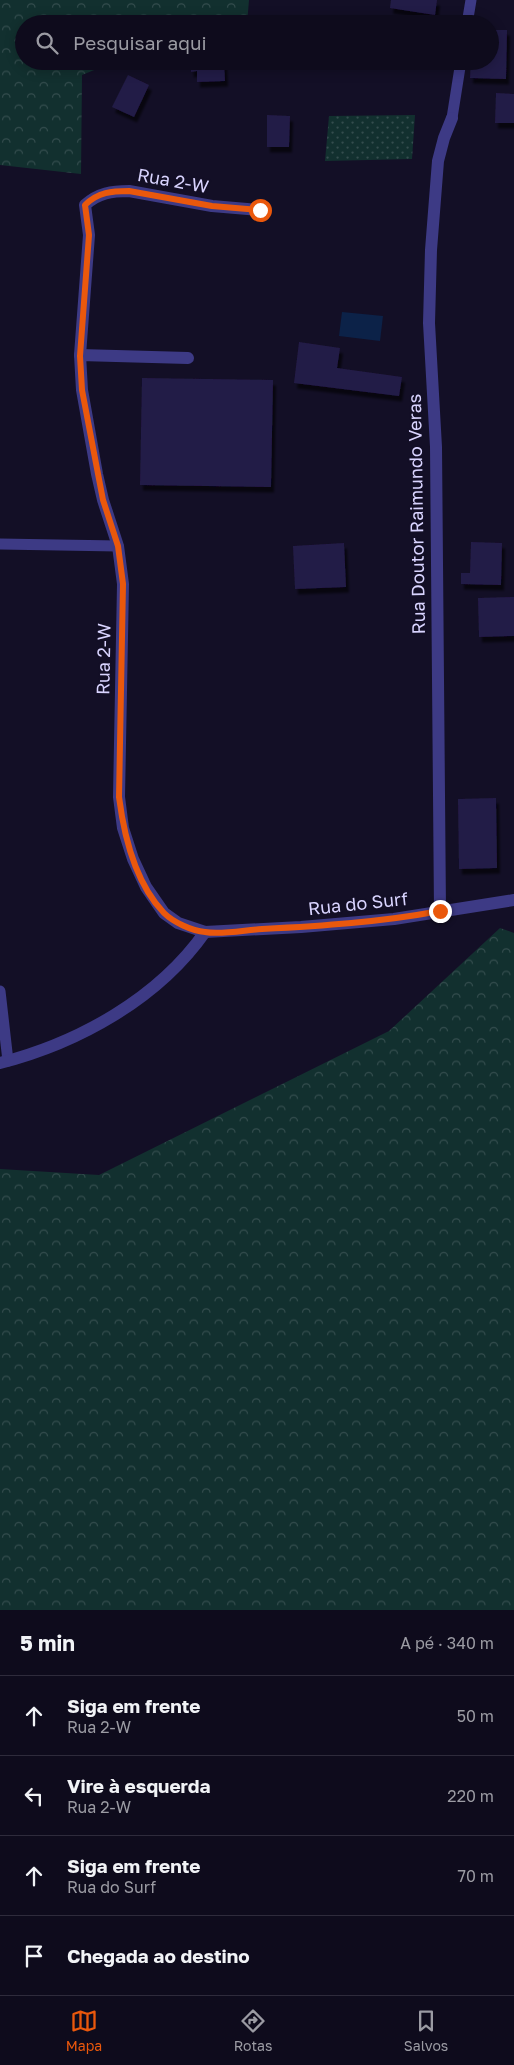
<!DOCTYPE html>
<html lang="pt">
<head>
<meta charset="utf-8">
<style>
	body { margin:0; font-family:"Golos Text",sans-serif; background:#171425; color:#f1f3f6 }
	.stop { position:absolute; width:15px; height:15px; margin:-11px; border:4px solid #ea580c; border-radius:50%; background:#fff }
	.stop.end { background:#ea580c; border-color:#fff; box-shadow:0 1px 5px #0008 }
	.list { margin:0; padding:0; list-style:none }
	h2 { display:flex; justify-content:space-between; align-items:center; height:65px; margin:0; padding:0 20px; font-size:21px }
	h2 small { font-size:16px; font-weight:400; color:#9b9ba3 }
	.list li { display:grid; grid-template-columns:32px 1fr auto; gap:15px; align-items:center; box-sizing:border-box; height:80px; padding:0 20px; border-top:1px solid #2e2b3b }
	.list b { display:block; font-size:19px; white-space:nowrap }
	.list p { margin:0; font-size:16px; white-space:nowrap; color:#9b9ba3 }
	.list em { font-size:16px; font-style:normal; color:#9b9ba3 }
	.icon { flex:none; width:28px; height:28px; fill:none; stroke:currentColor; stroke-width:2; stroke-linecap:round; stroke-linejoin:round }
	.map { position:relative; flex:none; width:514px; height:1610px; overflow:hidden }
	.search { position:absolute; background:#0e0b1c; box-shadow:0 2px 12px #0003; left:15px; right:15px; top:15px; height:55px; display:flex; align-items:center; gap:12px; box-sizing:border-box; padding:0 18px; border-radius:28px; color:#9b9ba3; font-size:19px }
	.sheet { height:385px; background:#0e0b1c }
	nav { display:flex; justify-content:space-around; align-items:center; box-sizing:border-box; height:70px; border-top:1px solid #2e2b3b; background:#0e0b1c; font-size:14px; color:#9b9ba3 }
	nav a { display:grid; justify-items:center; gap:2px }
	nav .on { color:#ea580c }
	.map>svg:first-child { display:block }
	.grass { fill:url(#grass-dots) }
	.forest { fill:url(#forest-crowns) }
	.water { fill:#0c2248 }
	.building { fill:#241b47; filter:url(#shadow) }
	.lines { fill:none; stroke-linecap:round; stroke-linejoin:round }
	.lane { stroke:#3d3a85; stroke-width:11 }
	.street { stroke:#3d3a85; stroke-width:12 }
	.route { stroke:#ea580c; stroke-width:6 }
	.labels { text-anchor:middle; stroke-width:4; stroke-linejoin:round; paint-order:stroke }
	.street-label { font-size:18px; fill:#d9d4ff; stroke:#130f26 }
</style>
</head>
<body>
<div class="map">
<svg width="514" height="1610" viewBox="0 0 514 1610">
	<defs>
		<pattern id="grass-dots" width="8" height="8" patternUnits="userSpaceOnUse" patternTransform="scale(1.25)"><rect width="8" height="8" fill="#12302f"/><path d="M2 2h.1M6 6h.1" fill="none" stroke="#344d4e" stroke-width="1.8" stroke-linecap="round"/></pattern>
		<pattern id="forest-crowns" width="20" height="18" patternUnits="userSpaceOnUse" patternTransform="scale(1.25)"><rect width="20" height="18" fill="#12302f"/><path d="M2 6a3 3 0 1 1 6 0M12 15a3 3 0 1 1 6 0" fill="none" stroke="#344d4e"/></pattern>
		<filter id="shadow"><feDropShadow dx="3" dy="5.5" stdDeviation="1" flood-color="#0009"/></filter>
	</defs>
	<rect width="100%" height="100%" fill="#130f26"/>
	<!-- grass -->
	<polygon class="grass" points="415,115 412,159 325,161 329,116"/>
	<!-- forest -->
	<g class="forest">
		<polygon points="0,0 249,0 247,24 24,24 24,61 116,61 82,75 81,174 0,165"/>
		<polygon points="500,928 514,933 514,1610 0,1610 0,1169 99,1175 389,1031"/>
	</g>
	<!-- water -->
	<polygon class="water" points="342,312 383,316 380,341 339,336"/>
	<!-- building -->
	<g class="building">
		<polygon points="391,0 437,0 435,15 390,8"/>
		<polygon points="392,15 431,21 431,24 390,24"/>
		<polygon points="490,30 507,30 506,79 470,78 471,61 490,61"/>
		<polygon points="190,61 224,61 225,81 197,82 197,71 191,72"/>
		<polygon points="128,75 149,85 134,117 112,107"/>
		<polygon points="496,93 514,94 514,123 495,123"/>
		<polygon points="267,115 290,116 289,147 267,147"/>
		<polygon points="299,342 340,348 337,368 402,377 399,396 294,383"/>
		<polygon points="142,378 273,380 271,487 140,485"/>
		<polygon points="471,542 502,543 501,585 461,584 461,573 470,573"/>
		<polygon points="344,543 346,587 295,589 293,546"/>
		<polygon points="514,597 514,636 479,637 478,598"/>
		<polygon points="496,798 497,868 459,869 458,799"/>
	</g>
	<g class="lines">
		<!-- lane -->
		<g class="lane">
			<polyline points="467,24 471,0"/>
			<polyline points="452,118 461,61"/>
			<polyline points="0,544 118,546"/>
			<polyline points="0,991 8,1061"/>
		</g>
		<!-- street -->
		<g class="street">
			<path d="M 80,355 L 89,235 L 85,205 C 98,193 112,191 129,191 L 212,206 L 260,210"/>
			<polyline points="188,358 80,355 82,390 97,474 103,500 118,546 123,584 119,797 123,828 133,859 146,887 164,913 178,923 205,932 301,927 394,919 514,900"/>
			<polyline points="440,911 436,447 429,323 431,250 438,161 444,138 452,118"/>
			<path d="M 0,1063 C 78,1043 158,999 205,932"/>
		</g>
	</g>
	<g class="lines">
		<!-- route -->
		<path class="route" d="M 260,210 L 212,206 L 129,191 C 112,191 98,192 85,205 L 89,235 L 80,356 L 82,390 L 103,500 L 118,546 L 123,584 L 119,797 C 124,836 136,884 164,913 C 173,922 192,931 205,932 C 221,935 245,930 262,929 C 322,926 381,922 440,911"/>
	</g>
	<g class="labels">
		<!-- street labels -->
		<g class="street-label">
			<text transform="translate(173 181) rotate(10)" y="6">Rua 2-W</text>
			<text transform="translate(417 514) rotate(-91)" y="6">Rua Doutor Raimundo Veras</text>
			<text transform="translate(104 659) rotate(-89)" y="6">Rua 2-W</text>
			<text transform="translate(358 904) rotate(-6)" y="6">Rua do Surf</text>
		</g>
	</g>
</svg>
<div class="stop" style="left:260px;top:210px"></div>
<div class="stop end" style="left:440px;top:911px"></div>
<div class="search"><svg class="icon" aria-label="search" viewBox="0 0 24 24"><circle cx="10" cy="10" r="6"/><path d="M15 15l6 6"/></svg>Pesquisar aqui</div>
</div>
<section class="sheet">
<h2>5 min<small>A pé · 340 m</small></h2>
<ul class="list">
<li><svg class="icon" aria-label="ahead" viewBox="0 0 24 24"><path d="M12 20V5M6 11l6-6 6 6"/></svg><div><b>Siga em frente</b><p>Rua 2-W</p></div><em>50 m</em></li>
<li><svg class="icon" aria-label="left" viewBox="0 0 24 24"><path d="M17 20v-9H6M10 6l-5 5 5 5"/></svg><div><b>Vire à esquerda</b><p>Rua 2-W</p></div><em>220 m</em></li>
<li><svg class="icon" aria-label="ahead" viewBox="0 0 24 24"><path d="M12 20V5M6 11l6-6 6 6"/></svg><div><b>Siga em frente</b><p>Rua do Surf</p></div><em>70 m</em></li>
<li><svg class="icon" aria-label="arrive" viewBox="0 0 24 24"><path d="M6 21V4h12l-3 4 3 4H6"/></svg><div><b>Chegada ao destino</b></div></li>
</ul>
</section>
<nav>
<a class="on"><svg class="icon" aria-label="map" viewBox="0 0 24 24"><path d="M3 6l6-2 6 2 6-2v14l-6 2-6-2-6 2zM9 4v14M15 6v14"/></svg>Mapa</a>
<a><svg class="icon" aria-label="directions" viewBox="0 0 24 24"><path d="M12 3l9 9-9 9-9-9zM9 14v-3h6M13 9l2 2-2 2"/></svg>Rotas</a>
<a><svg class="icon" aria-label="saved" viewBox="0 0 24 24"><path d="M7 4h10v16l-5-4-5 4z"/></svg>Salvos</a>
</nav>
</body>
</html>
